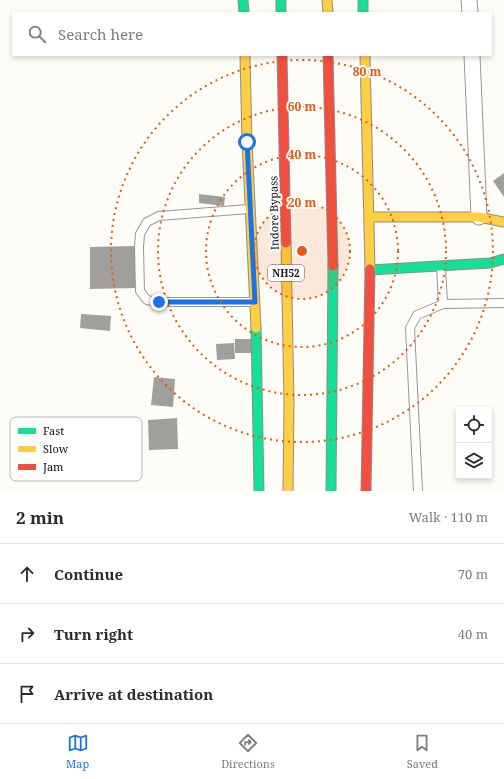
<!DOCTYPE html>
<html lang="en">
<head>
<meta charset="utf-8">
<style>
	body { margin:0; font-family:"Noto Serif",serif; background:#f2f2f3; color:#2b2b33 }
	.controls { position:absolute; right:12px; bottom:12px; display:grid; overflow:hidden; border-radius:0px; box-shadow:0 2px 6px #0003 }
	.controls button { width:36px; height:36px; display:grid; place-items:center; padding:0; border:0; border-bottom:1px solid #e1e1e2; background:#fff; color:#2b2b33; font:20px sans-serif }
	.stop { position:absolute; width:12px; height:12px; margin:-9px; border:3px solid #1a73e8; border-radius:50%; background:#fff }
	.stop.end { background:#1a73e8; border-color:#fff; box-shadow:0 1px 4px #0008 }
	.list { margin:0; padding:0; list-style:none }
	h2 { display:flex; justify-content:space-between; align-items:center; height:52px; margin:0; padding:0 16px; font-size:17px }
	h2 small { font-size:13px; font-weight:400; color:#7c7c81 }
	.list li { display:grid; grid-template-columns:26px 1fr auto; gap:12px; align-items:center; box-sizing:border-box; height:60px; padding:0 16px; border-top:1px solid #e1e1e2 }
	.list b { display:block; font-size:15px; white-space:nowrap }
	.list em { font-size:13px; font-style:normal; color:#7c7c81 }
	.icon { flex:none; width:22px; height:22px; fill:none; stroke:currentColor; stroke-width:2; stroke-linecap:round; stroke-linejoin:round }
	.map { position:relative; flex:none; width:504px; height:491px; overflow:hidden }
	.search { position:absolute; background:#fff; box-shadow:0 2px 6px #0003; left:12px; right:12px; top:12px; height:44px; display:flex; align-items:center; gap:10px; box-sizing:border-box; padding:0 14px; border-radius:0px; color:#7c7c81; font-size:15px }
	.sheet { height:232px; background:#fff }
	nav { display:flex; justify-content:space-around; align-items:center; box-sizing:border-box; height:56px; border-top:1px solid #e1e1e2; background:#fff; font-size:11px; color:#7c7c81 }
	nav a { display:grid; justify-items:center; gap:2px }
	nav .on { color:#1a73e8 }
	.map>svg:first-child { display:block }
	.building { fill:#a19f9c }
	.lines { fill:none; stroke-linecap:round; stroke-linejoin:round }
	.lane-casing { stroke:#979795; stroke-width:10 }
	.street-casing { stroke:#979795; stroke-width:17 }
	.fast-casing { stroke:#8e8d8b; stroke-width:11 }
	.slow-casing { stroke:#8e8d8b; stroke-width:11 }
	.jam-casing { stroke:#8e8d8b; stroke-width:11 }
	.lane { stroke:#fffffe; stroke-width:8 }
	.street { stroke:#fffffe; stroke-width:15 }
	.fast { stroke:#16e098; stroke-width:9 }
	.slow { stroke:#ffcf43; stroke-width:9 }
	.jam { stroke:#f24e42; stroke-width:9 }
	.route { stroke:#1a73e8; stroke-width:5 }
	.ring { fill:none; stroke:#e8590c; stroke-width:2; stroke-dasharray:2 4 }
	.labels { text-anchor:middle; stroke-width:4; stroke-linejoin:round; paint-order:stroke }
	.shield { fill:#fff; stroke:#585858; stroke-width:1 }
	.shield-label { font-size:10px; font-weight:bold; fill:#111 }
	.street-label { font-size:11px; fill:#111; stroke:#fff }
	.key { fill:#fff; stroke:#b8b8b8; stroke-width:1 }
	.key-label { font-size:11px; fill:#111 }
	.centre { fill:#e8590c; stroke:#fff; stroke-width:2 }
	.ring-label { font-size:12px; text-anchor:middle; font-weight:bold; fill:#e8590c; stroke:#fff; stroke-width:4; stroke-linejoin:round; paint-order:stroke }
</style>
</head>
<body>
<div class="map">
<svg width="504" height="491" viewBox="0 0 504 491">
	<rect width="100%" height="100%" fill="#fdfcf7"/>
	<!-- building -->
	<g class="building">
		<polygon points="504,173 504,197 493,181"/>
		<polygon points="199,194 225,197 224,206 199,203"/>
		<polygon points="135,246 136,288 90,289 90,247"/>
		<polygon points="81,314 111,316 110,331 80,328"/>
		<polygon points="235,339 251,339 252,353 235,353"/>
		<polygon points="234,343 235,359 217,360 216,344"/>
		<polygon points="154,377 175,379 173,407 151,405"/>
		<polygon points="177,418 178,449 149,450 148,420"/>
	</g>
	<g class="lines">
		<defs>
			<g id="lane">
				<polyline points="249,209 159,216 147,222 140,234 139,247 140,291 147,300 159,302 255,302"/>
				<polyline points="441,267 443,304"/>
				<polyline points="418,491 410,328 417,315 443,304 504,303"/>
			</g>
			<g id="street">
				<polyline points="469,0 470,13"/>
				<polyline points="472,55 479,217"/>
			</g>
			<g id="fast">
				<polyline points="243,0 244,13"/>
				<polyline points="281,0 281,13"/>
				<polyline points="363,0 363,13"/>
				<polyline points="370,270 490,263 504,259"/>
				<polyline points="256,328 259,491"/>
				<polyline points="331,491 333,266"/>
			</g>
			<g id="slow">
				<polyline points="327,0 328,13"/>
				<polyline points="245,55 247,142 256,328"/>
				<polyline points="365,55 370,269"/>
				<polyline points="370,217 479,217 504,222"/>
				<polyline points="286,243 289,402 288,491"/>
			</g>
			<g id="jam">
				<polyline points="282,55 286,243"/>
				<polyline points="328,55 333,266"/>
				<polyline points="366,491 370,269"/>
			</g>
		</defs>
		<!-- lane casing -->
		<use href="#lane" class="lane-casing"/>
		<!-- street casing -->
		<use href="#street" class="street-casing"/>
		<!-- fast casing -->
		<use href="#fast" class="fast-casing"/>
		<!-- slow casing -->
		<use href="#slow" class="slow-casing"/>
		<!-- jam casing -->
		<use href="#jam" class="jam-casing"/>
		<!-- lane -->
		<use href="#lane" class="lane"/>
		<!-- street -->
		<use href="#street" class="street"/>
		<!-- fast -->
		<use href="#fast" class="fast"/>
		<!-- slow -->
		<use href="#slow" class="slow"/>
		<!-- jam -->
		<use href="#jam" class="jam"/>
	</g>
	<g class="lines">
		<!-- route -->
		<polyline class="route" points="159,302 255,302 247,142"/>
	</g>
	<!-- distance rings -->
	<circle cx="302" cy="251" r="48" fill="#e8590c" fill-opacity=".12"/>
	<g class="ring">
		<circle cx="302" cy="251" r="48"/>
		<circle cx="302" cy="251" r="96"/>
		<circle cx="302" cy="251" r="144"/>
		<circle cx="302" cy="251" r="191"/>
	</g>
	<g class="labels">
		<!-- shield labels -->
		<rect class="shield" x="268" y="265" width="36" height="16" rx="3"/>
		<g class="shield-label">
			<text x="286" y="277">NH52</text>
		</g>
		<!-- street labels -->
		<g class="street-label">
			<text transform="translate(274 213) rotate(-91)" y="4">Indore Bypass</text>
		</g>
	</g>
	<!-- legend -->
	<rect x="10" y="417" width="132" height="64" rx="6" class="key"/>
	<rect x="18" y="428" width="18" height="6" fill="#16e098"/>
	<rect x="18" y="446" width="18" height="6" fill="#ffcf43"/>
	<rect x="18" y="464" width="18" height="6" fill="#f24e42"/>
	<g class="key-label">
		<text x="43" y="435">Fast</text>
		<text x="43" y="453">Slow</text>
		<text x="43" y="471">Jam</text>
	</g>
	<circle cx="302" cy="251" r="6" class="centre"/>
	<g class="ring-label">
		<text x="367" y="76">80 m</text>
		<text x="302" y="111">60 m</text>
		<text x="302" y="159">40 m</text>
		<text x="302" y="207">20 m</text>
	</g>
</svg>
<div class="controls">
<button><svg class="icon" aria-label="locate" viewBox="0 0 24 24"><circle cx="12" cy="12" r="6"/><path d="M12 2v4M12 18v4M2 12h4M18 12h4"/></svg></button>
<button><svg class="icon" aria-label="layers" viewBox="0 0 24 24"><path d="M12 4l9 5-9 5-9-5zM3 14l9 5 9-5"/></svg></button>
</div>
<div class="stop" style="left:247px;top:142px"></div>
<div class="stop end" style="left:159px;top:302px"></div>
<div class="search"><svg class="icon" aria-label="search" viewBox="0 0 24 24"><circle cx="10" cy="10" r="6"/><path d="M15 15l6 6"/></svg>Search here</div>
</div>
<section class="sheet">
<h2>2 min<small>Walk · 110 m</small></h2>
<ul class="list">
<li><svg class="icon" aria-label="ahead" viewBox="0 0 24 24"><path d="M12 20V5M6 11l6-6 6 6"/></svg><div><b>Continue</b></div><em>70 m</em></li>
<li><svg class="icon" aria-label="right" viewBox="0 0 24 24"><path d="M7 20v-9h11M14 6l5 5-5 5"/></svg><div><b>Turn right</b></div><em>40 m</em></li>
<li><svg class="icon" aria-label="arrive" viewBox="0 0 24 24"><path d="M6 21V4h12l-3 4 3 4H6"/></svg><div><b>Arrive at destination</b></div></li>
</ul>
</section>
<nav>
<a class="on"><svg class="icon" aria-label="map" viewBox="0 0 24 24"><path d="M3 6l6-2 6 2 6-2v14l-6 2-6-2-6 2zM9 4v14M15 6v14"/></svg>Map</a>
<a><svg class="icon" aria-label="directions" viewBox="0 0 24 24"><path d="M12 3l9 9-9 9-9-9zM9 14v-3h6M13 9l2 2-2 2"/></svg>Directions</a>
<a><svg class="icon" aria-label="saved" viewBox="0 0 24 24"><path d="M7 4h10v16l-5-4-5 4z"/></svg>Saved</a>
</nav>
</body>
</html>
